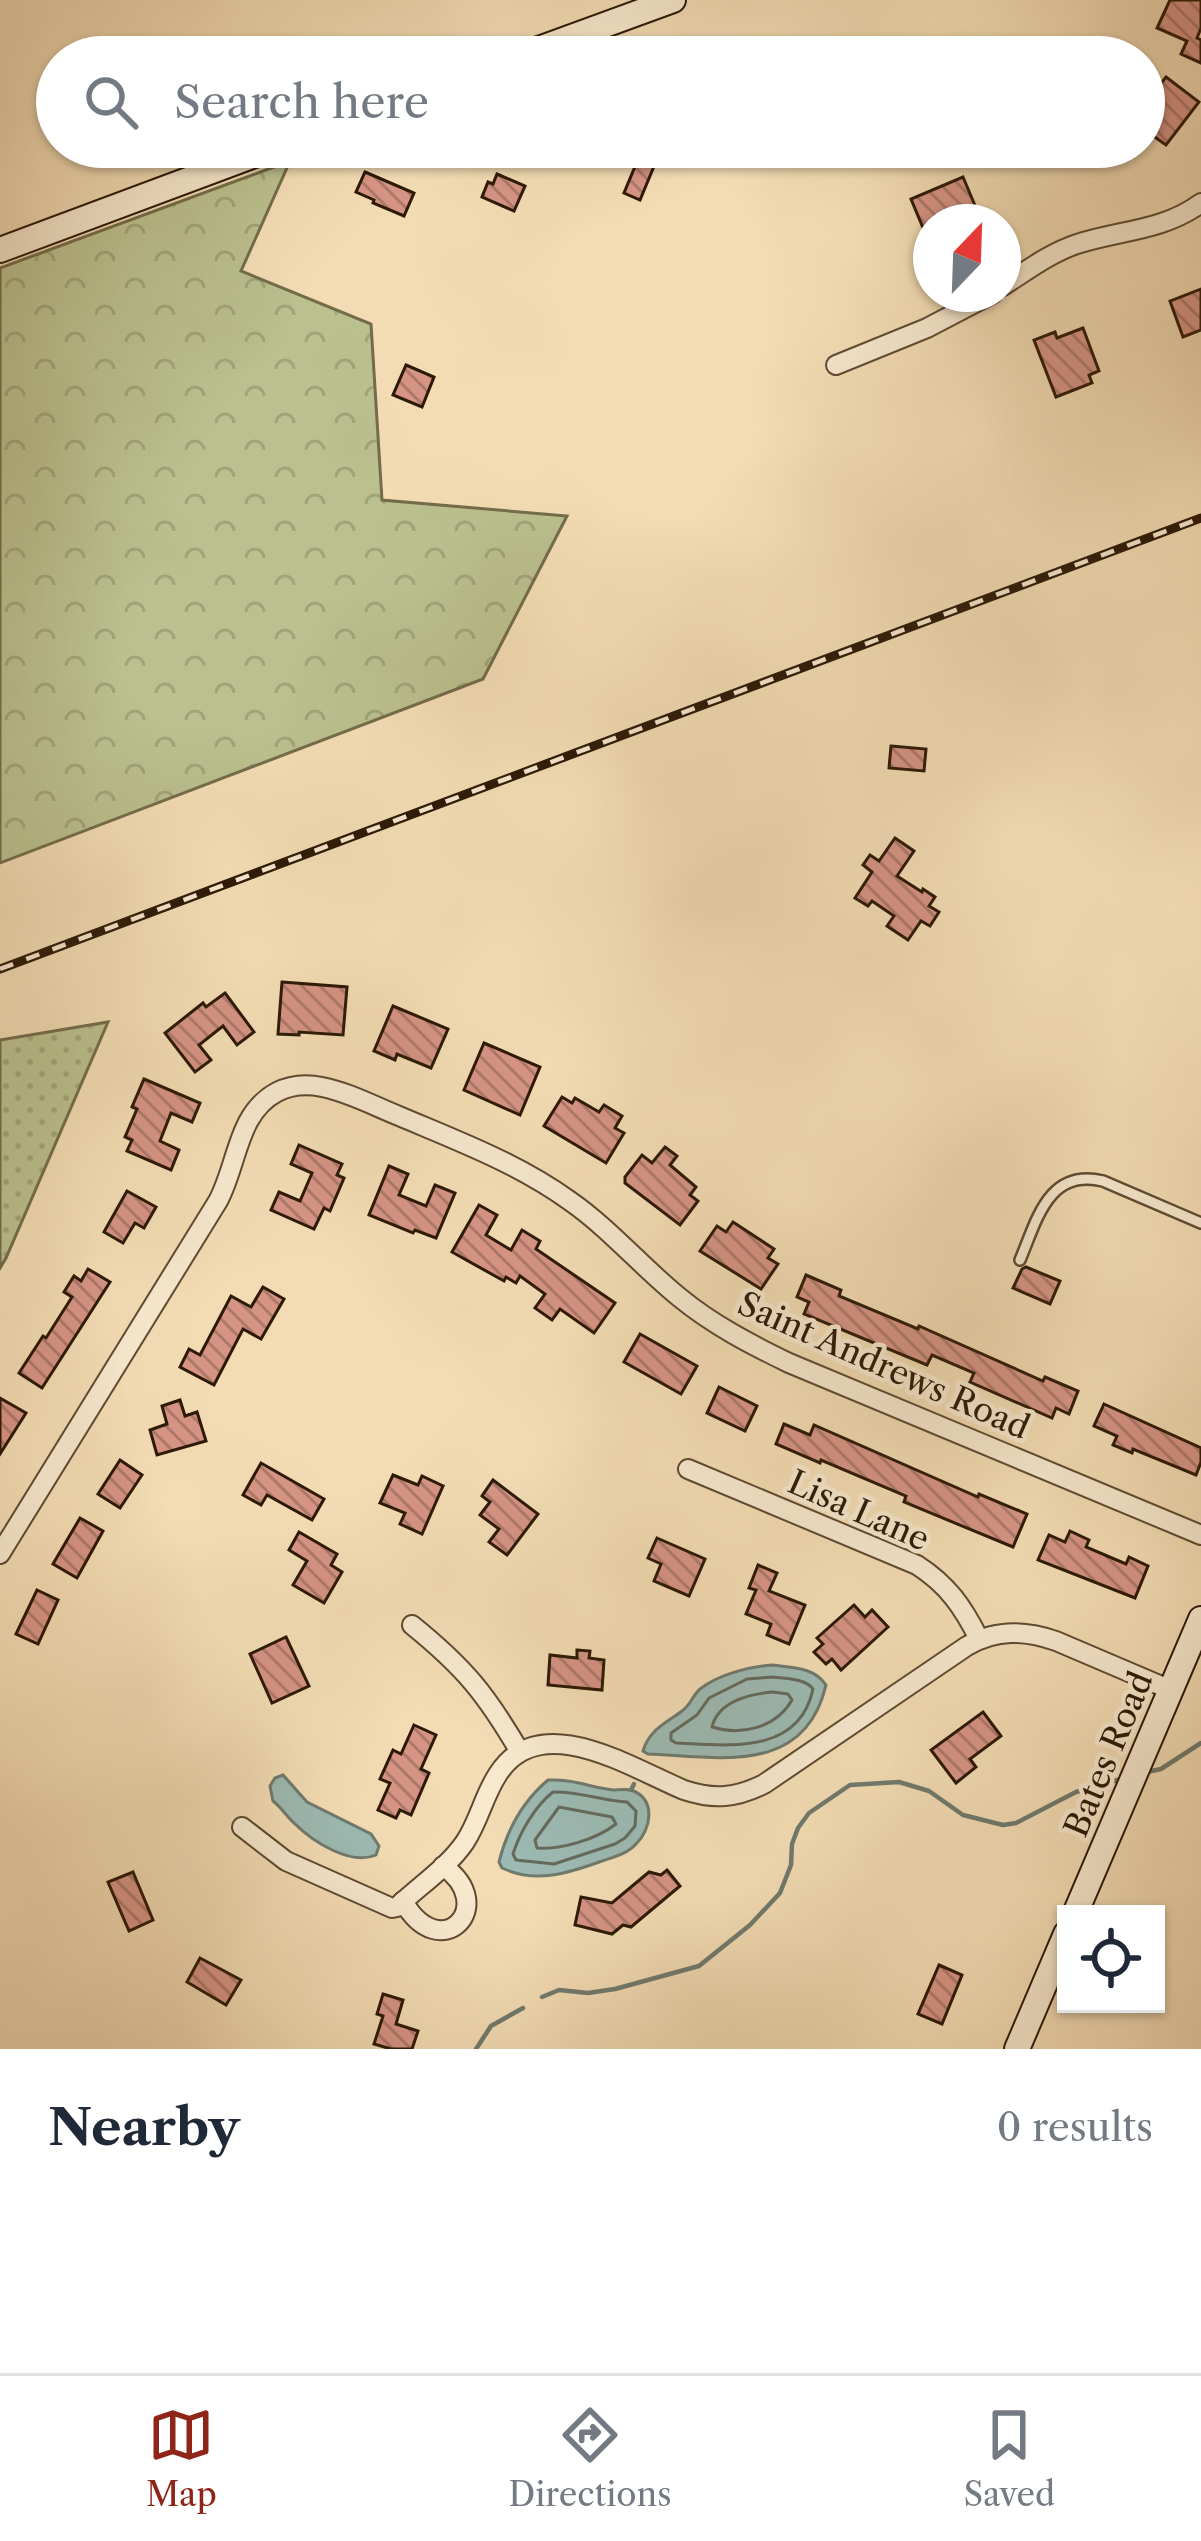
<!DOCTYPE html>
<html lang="en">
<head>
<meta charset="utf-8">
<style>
	body { margin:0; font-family:"Libre Caslon Text",serif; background:#f6f6f7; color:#1f2937 }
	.controls { position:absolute; right:36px; bottom:36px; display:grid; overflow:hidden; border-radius:0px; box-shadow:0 3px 9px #0004 }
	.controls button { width:108px; height:108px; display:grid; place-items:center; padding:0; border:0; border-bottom:3px solid #e0e1e3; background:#fff; color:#1f2937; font:60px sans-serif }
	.compass { position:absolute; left:913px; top:204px; width:108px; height:108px; border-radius:50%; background:#fff; box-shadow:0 3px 9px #0004; rotate:23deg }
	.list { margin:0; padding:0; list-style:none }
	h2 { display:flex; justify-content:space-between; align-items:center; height:156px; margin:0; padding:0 48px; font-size:51px }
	h2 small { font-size:39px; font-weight:400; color:#747a83 }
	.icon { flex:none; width:66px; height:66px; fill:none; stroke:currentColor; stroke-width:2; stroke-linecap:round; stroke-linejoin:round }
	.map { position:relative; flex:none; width:1201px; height:2049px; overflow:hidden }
	.search { position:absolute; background:#fff; box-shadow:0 3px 9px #0004; left:36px; right:36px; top:36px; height:132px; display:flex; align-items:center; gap:30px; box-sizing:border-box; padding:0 42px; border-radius:66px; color:#747a83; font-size:45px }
	.sheet { height:324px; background:#fff }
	nav { display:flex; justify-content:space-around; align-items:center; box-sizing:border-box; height:168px; border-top:3px solid #e0e1e3; background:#fff; font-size:33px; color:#747a83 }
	nav a { display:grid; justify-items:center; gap:6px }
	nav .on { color:#8f2418 }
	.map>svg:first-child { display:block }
	.grass { fill:url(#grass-dots); stroke:#736c4a; stroke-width:3 }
	.forest { fill:url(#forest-crowns); stroke:#736c4a; stroke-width:3 }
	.water { fill:#9cbab3; stroke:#6f7a6e; stroke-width:3 }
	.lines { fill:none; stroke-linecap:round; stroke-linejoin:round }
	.shore { stroke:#646a5c; stroke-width:3 }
	.stream { stroke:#6f7a6e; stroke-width:4.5 }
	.building { fill:url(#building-back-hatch); stroke:#2c1906; stroke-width:3 }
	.lane-casing { stroke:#5e4a32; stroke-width:14 }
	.street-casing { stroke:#5e4a32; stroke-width:22 }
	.secondary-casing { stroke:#2c1906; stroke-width:28 }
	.lane { stroke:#f7e8ce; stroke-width:9 }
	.street { stroke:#f7e8ce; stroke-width:18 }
	.secondary { stroke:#f7e8ce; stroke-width:24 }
	.rail-casing { stroke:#2c1906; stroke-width:9 }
	.rail { stroke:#f7e8ce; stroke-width:4.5; stroke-dasharray:14; stroke-linecap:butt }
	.labels { text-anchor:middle; stroke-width:9; stroke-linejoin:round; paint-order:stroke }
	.street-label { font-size:33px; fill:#2c1906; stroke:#f7e8ce }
</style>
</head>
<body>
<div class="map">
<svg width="1201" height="2049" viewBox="0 0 1201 2049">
	<defs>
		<pattern id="grass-dots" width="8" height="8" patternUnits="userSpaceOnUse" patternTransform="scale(3)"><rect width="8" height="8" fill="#bac08e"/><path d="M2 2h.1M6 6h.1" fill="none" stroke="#a0a479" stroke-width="1.8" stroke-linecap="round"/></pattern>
		<pattern id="forest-crowns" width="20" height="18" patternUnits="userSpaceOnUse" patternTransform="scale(3)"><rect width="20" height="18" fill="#bac08e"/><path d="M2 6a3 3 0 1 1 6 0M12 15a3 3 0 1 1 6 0" fill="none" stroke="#a0a479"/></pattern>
		<pattern id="building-back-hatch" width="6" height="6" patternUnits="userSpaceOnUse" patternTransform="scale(3)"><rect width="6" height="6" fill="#d69485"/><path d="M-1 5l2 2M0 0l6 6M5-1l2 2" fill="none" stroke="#ae786b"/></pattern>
	</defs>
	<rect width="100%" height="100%" fill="#f3dcb4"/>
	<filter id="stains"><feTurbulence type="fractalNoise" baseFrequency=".00167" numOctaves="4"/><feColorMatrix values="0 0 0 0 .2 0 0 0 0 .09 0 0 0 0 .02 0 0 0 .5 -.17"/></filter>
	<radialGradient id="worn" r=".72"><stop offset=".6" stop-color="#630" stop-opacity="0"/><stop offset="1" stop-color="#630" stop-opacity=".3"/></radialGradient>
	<!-- grass -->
	<polygon class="grass" points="108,1022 6,1258 0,1268 0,1040"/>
	<!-- forest -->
	<polygon class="forest" points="290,161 241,271 371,324 382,500 567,516 483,679 0,863 0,268"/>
	<!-- water -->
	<g class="water">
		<path d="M 772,1665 C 793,1668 814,1667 826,1685 C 805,1776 719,1757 648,1754 L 643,1751 C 649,1730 666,1723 682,1711 C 691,1705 692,1696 700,1689 C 719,1674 749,1667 772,1665 Z"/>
		<path d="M 283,1775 L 307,1802 L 371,1834 L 379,1846 L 376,1855 C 351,1866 313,1842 294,1823 C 286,1816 282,1808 273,1801 L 270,1786 L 275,1778 Z"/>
		<path d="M 548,1780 C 574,1779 589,1787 613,1790 C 617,1790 627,1789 631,1790 C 657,1799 651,1830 636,1844 C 627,1854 614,1857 602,1861 C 569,1873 536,1884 502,1868 L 499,1862 C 507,1830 523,1801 548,1780 Z"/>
	</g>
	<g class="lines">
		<!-- shore -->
		<g class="shore">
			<path d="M 773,1677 C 786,1679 805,1678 813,1689 C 799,1756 726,1745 676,1743 L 671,1740 L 671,1733 L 697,1715 L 709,1698 L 747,1679 Z"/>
			<path d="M 773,1692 L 788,1694 L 792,1700 C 776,1728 741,1736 712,1727 C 718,1702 748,1694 773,1692 Z"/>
			<path d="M 553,1792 C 579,1791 602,1801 627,1802 L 636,1811 L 635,1826 L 625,1838 L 615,1844 L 554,1864 L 516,1860 L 513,1854 C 520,1832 535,1806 553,1792 Z"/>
			<path d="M 559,1807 L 612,1817 L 616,1824 C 597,1839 561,1850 537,1848 L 535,1840 Z"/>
		</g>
		<!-- stream -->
		<g class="stream">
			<polyline points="1147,1772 1161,1769 1201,1743"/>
			<polyline points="631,1790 634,1784"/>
			<polyline points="542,1997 559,1990 588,1993 615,1989 699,1966 750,1925 780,1893 791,1865 792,1844 798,1828 809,1813 850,1785 899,1782 929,1791 963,1815 1003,1825 1016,1823 1076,1792 1124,1778"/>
			<polyline points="476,2049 491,2026 523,2008"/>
		</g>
	</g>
	<!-- building -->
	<g class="building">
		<polygon points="1170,0 1201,0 1201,28 1197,38 1201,40 1201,63 1181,54 1187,41 1157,28"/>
		<polygon points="1166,77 1199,102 1166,145 1149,133 1144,135 1144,122 1150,114 1144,109 1144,105"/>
		<polygon points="596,147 662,147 640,200 624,193 636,164"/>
		<polygon points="365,172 414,193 404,216 373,203 374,200 356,192"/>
		<polygon points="497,174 525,186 514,211 482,197 488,182 493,184"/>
		<polygon points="963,177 976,208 943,222 931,222 931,247 911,199"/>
		<polygon points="1201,289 1201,330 1183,337 1170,301"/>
		<polygon points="1083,328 1099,371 1089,375 1092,383 1056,397 1034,340 1055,332 1057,338"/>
		<polygon points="406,365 434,377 422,407 393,395"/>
		<polygon points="891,746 926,749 924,771 889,768"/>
		<polygon points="895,838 914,851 897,876 922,892 923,889 935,897 929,906 939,912 930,926 921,921 908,940 887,926 894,916 872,901 868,906 855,898 872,872 863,865 870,855 879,861"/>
		<polygon points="282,982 347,987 343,1035 299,1032 299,1035 278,1034"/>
		<polygon points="225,993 254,1032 237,1045 223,1026 199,1045 211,1060 195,1072 165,1033 203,1003 206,1007"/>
		<polygon points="393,1006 448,1029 431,1068 397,1054 395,1060 374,1051"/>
		<polygon points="484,1043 540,1067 520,1115 464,1090"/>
		<polygon points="144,1079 200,1103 192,1122 171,1113 160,1141 179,1150 171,1170 127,1151 132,1140 125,1137 137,1109 132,1107"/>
		<polygon points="562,1097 572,1103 575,1098 599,1112 604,1105 622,1116 615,1128 624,1133 606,1163 544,1126"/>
		<polygon points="299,1145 342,1164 337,1175 344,1178 330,1211 324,1208 314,1229 271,1210 279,1192 300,1201 312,1173 291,1164"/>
		<polygon points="665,1147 677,1156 670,1165 696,1187 690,1195 698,1201 680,1225 625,1183 625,1177 642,1155 652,1163"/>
		<polygon points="389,1166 408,1174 399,1195 426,1206 435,1185 455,1193 436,1238 415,1230 413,1233 369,1215"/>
		<polygon points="127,1191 156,1207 144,1228 135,1223 123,1243 104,1232"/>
		<polygon points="479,1205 497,1215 486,1235 511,1250 522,1230 540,1241 536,1249 615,1303 594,1333 560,1309 552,1320 535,1308 545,1294 520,1276 516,1283 506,1277 504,1281 452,1252"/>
		<polygon points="733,1222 774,1249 768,1258 778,1264 761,1289 700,1251 717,1226 726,1232"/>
		<polygon points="1026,1267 1060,1281 1050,1304 1013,1288 1022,1269"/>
		<polygon points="88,1269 110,1282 42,1388 19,1373 43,1336 46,1338 72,1297 64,1292 74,1276 81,1281"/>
		<polygon points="806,1275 841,1290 839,1296 918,1329 919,1326 1043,1381 1045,1377 1078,1391 1069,1414 1056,1408 1052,1418 970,1382 974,1373 932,1355 927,1365 804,1314 809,1302 797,1297"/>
		<polygon points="263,1287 284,1299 261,1339 243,1329 214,1385 180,1367 189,1349 200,1355 231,1296 251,1307"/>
		<polygon points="640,1334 697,1366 681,1394 624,1362"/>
		<polygon points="719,1387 757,1406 745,1431 707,1413"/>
		<polygon points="0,1398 26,1413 0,1454"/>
		<polygon points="180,1400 185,1416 197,1412 206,1441 157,1455 150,1430 167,1424 162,1406"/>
		<polygon points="1104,1404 1201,1448 1201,1462 1196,1475 1133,1449 1132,1453 1113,1445 1117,1436 1094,1426"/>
		<polygon points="784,1424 810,1435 814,1425 978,1497 979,1494 1027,1514 1013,1547 904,1502 906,1496 821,1460 820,1463 776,1444"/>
		<polygon points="120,1460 142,1475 120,1508 98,1494"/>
		<polygon points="261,1463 324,1499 312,1520 267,1495 261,1505 243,1495"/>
		<polygon points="393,1475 418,1485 422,1476 443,1486 422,1534 400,1524 405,1513 380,1503"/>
		<polygon points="493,1480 538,1514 507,1555 489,1542 499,1529 480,1515 490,1502 482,1496"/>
		<polygon points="80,1518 103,1531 77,1578 53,1564"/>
		<polygon points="1070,1531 1089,1540 1086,1547 1126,1564 1129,1557 1148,1566 1135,1598 1038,1560 1049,1535 1065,1542"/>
		<polygon points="299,1532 337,1554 331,1565 342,1572 324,1603 293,1585 307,1561 289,1550"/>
		<polygon points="657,1538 705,1559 689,1596 654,1581 661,1564 648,1558"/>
		<polygon points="758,1565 777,1573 769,1591 805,1605 789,1644 767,1635 771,1624 746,1614 756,1590 749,1588"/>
		<polygon points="37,1590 58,1600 38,1644 16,1634"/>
		<polygon points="854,1605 865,1617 872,1610 888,1627 841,1670 832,1659 826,1664 814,1652 823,1644 817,1638"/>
		<polygon points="286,1637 309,1686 272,1703 250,1654"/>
		<polygon points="577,1650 590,1651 589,1658 604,1660 602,1690 548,1685 550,1655 577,1658"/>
		<polygon points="983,1712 1001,1736 970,1759 976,1767 956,1783 931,1750"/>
		<polygon points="414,1725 436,1735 421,1769 429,1773 411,1815 400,1810 396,1818 378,1810 390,1783 380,1779 393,1750 401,1754"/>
		<polygon points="667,1870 680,1886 631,1927 623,1925 612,1934 575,1925 581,1897 612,1903 649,1872 661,1875"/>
		<polygon points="133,1872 153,1920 129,1931 108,1882"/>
		<polygon points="200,1958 241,1980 226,2005 187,1982"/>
		<polygon points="939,1965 962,1975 942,2024 918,2014"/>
		<polygon points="383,1994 403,2000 396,2024 418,2031 412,2049 391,2049 374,2044 383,2016 377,2014"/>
	</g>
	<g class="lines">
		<defs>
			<path id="lane" d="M 1020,1260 C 1037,1220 1048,1168 1103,1181 L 1201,1223"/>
			<g id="street">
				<path d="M 1003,286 C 1026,271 1050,253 1077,244 C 1120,230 1163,231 1201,203"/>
				<polyline points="836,365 927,328 992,294"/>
				<path d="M 688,1469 L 917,1565 C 948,1585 963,1607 979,1639"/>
				<path d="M 0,1554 L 218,1201 C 238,1164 237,1113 277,1092 C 291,1085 307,1084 322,1087 C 348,1092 374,1106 399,1116 C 458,1141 517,1163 570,1201 C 610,1229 642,1267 679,1297 C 713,1325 750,1344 789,1363 L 1201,1535"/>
				<path d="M 412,1625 C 465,1668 486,1694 520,1752"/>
				<path d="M 242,1827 L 286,1861 L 392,1908 L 397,1907 C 419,1886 448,1867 465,1842 C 479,1821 484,1795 498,1774 C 540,1708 631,1768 684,1790 C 714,1800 736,1798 764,1784 L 967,1646 C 996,1629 1025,1630 1056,1641 L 1171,1690"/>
				<path d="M 403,1901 C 440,1967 500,1906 443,1866"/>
			</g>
			<g id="secondary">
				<polyline points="517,57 673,0"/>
				<polyline points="0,250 276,147"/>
				<polyline points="1075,1914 1201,1619"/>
				<polyline points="1017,2049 1066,1934"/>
			</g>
		</defs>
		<!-- lane casing -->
		<use href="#lane" class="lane-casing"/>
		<!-- street casing -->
		<use href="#street" class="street-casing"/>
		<!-- secondary casing -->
		<use href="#secondary" class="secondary-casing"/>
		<!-- lane -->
		<use href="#lane" class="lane"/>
		<!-- street -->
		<use href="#street" class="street"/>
		<!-- secondary -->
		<use href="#secondary" class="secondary"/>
		<defs>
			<polyline id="rail" points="0,969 1201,518"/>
		</defs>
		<!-- rail casing -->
		<use href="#rail" class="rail-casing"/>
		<!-- rail -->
		<use href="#rail" class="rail"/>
	</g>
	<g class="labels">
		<!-- street labels -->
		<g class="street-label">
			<text transform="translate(884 1365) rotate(24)" y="12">Saint Andrews Road</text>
			<text transform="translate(859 1510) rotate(24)" y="12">Lisa Lane</text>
			<text transform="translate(1108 1754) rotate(-67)" y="12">Bates Road</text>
		</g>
	</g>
	<rect width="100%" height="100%" filter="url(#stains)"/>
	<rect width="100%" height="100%" fill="url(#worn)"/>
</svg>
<div class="controls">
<button><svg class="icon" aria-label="locate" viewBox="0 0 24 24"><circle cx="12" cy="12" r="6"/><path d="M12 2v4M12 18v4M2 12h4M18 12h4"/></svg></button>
</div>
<svg class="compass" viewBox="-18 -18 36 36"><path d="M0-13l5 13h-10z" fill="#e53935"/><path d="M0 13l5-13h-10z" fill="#747a83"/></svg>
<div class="search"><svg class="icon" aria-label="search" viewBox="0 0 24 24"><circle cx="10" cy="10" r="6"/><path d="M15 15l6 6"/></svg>Search here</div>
</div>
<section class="sheet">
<h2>Nearby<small>0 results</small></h2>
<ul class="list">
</ul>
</section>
<nav>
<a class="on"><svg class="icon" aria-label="map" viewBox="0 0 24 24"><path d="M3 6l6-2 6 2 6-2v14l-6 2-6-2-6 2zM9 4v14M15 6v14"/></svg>Map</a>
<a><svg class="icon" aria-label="directions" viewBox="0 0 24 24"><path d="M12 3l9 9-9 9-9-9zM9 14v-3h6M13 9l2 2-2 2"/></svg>Directions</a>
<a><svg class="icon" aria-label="saved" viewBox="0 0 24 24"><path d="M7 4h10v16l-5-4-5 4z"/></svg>Saved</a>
</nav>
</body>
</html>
